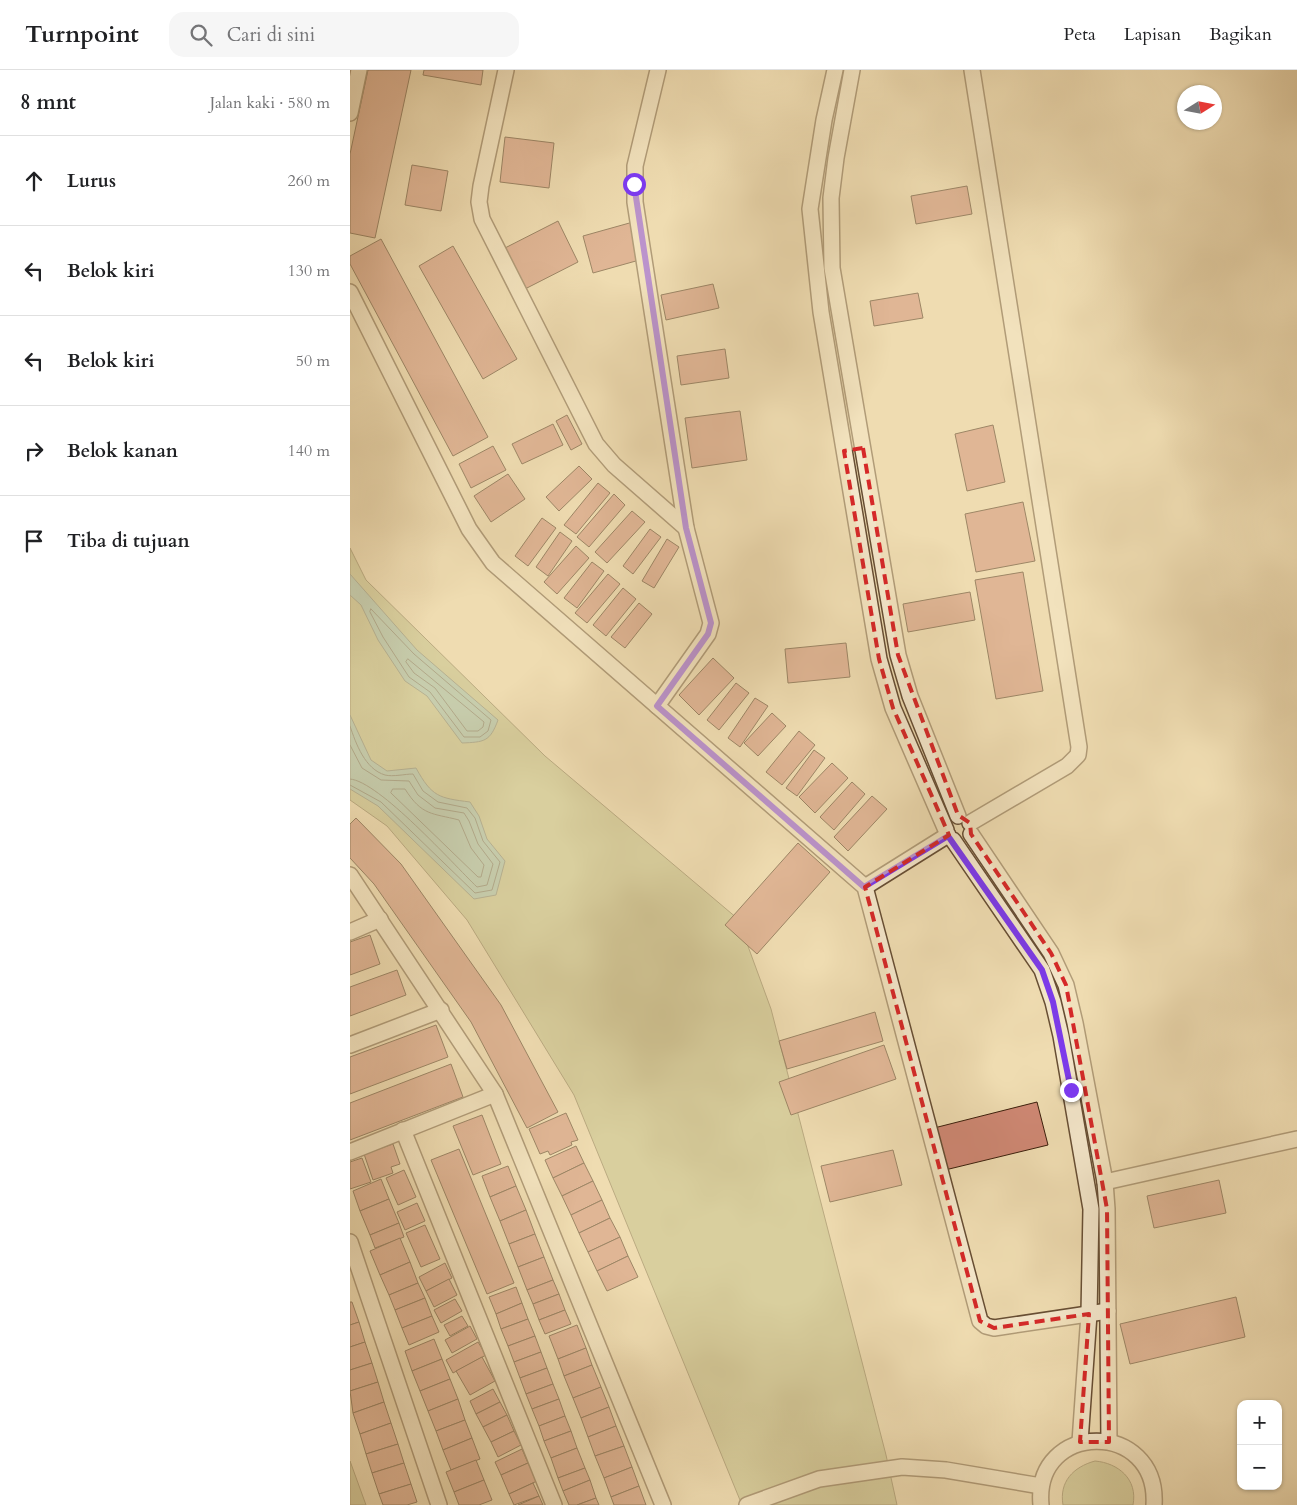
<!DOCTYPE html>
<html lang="id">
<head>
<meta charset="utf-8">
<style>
	body { margin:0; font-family:Cardo,serif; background:#f6f6f6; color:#202124 }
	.controls { position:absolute; right:15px; bottom:15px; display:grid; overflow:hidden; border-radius:10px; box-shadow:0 1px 4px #0004 }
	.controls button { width:45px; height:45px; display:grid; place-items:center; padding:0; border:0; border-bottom:1px solid #e0e0e0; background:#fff; color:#202124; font:25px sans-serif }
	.compass { position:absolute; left:827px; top:15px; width:45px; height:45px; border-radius:50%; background:#fff; box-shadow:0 1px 4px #0004; rotate:79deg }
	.stop { position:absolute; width:15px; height:15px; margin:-11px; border:4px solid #7c3aed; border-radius:50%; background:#fff }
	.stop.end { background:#7c3aed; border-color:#fff; box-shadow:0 1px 5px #0008 }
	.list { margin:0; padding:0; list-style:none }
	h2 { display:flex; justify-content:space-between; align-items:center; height:65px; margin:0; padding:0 20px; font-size:21px }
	h2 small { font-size:16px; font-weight:400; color:#757577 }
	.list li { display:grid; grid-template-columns:32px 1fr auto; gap:15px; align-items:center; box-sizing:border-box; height:90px; padding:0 20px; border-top:1px solid #e0e0e0 }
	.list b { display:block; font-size:19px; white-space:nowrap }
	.list em { font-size:16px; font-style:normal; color:#757577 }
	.icon { flex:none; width:28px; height:28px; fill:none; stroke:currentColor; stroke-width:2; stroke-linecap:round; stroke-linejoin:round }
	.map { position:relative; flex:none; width:947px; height:1435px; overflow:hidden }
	header { display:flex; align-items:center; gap:30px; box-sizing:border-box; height:70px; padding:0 25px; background:#fff; border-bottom:1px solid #e0e0e0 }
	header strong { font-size:24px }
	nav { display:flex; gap:28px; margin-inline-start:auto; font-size:18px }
	.search { width:350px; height:45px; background:#f6f6f6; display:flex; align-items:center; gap:12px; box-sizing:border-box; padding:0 18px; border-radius:15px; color:#757577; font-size:19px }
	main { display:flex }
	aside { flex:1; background:#fff }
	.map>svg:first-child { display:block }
	.green { fill:#bfbf87; stroke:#7c6e49 }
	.water { fill:#9abcac; stroke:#747d6c }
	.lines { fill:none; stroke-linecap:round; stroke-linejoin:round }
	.shore { stroke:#6a6d5c; stroke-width:1 }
	.building { fill:#cf8874; stroke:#3a1e0b }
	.street-casing { stroke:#674e34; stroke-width:18 }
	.street { stroke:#f5e8cc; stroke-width:15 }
	.route { stroke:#7c3aed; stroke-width:6 }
	.marked { fill:none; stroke:#d62828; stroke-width:4; stroke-dasharray:10 6; stroke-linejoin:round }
</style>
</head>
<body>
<header>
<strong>Turnpoint</strong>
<div class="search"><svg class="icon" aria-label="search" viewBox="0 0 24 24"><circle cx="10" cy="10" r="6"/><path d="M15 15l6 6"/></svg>Cari di sini</div>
<nav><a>Peta</a><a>Lapisan</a><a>Bagikan</a></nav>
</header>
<main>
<aside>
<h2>8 mnt<small>Jalan kaki · 580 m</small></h2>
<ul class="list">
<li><svg class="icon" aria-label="ahead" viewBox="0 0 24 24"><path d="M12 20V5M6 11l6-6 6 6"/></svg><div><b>Lurus</b></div><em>260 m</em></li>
<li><svg class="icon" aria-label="left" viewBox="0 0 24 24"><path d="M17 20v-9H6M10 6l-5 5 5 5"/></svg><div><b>Belok kiri</b></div><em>130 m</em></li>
<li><svg class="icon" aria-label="left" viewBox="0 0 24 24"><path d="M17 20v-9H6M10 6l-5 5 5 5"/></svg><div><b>Belok kiri</b></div><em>50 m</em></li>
<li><svg class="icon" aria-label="right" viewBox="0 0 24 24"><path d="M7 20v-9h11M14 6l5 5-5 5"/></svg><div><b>Belok kanan</b></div><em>140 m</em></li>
<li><svg class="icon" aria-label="arrive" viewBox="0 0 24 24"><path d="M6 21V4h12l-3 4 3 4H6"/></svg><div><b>Tiba di tujuan</b></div></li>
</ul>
</aside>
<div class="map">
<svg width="947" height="1435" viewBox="0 0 947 1435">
	<rect width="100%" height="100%" fill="#efdcb1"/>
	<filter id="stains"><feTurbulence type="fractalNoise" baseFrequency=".004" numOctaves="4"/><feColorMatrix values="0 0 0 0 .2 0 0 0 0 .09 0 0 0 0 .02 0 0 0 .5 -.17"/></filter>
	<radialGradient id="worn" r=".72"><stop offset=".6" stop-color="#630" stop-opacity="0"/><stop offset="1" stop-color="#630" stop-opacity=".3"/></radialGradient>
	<!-- green -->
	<g class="green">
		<polygon points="0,478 16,510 195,686 388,849 421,939 536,1385 547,1435 392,1435 224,1025 117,850 37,756 0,730"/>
		<polygon points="0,1391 16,1435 0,1435"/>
		<path d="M 745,1391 C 768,1393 788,1409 783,1435 L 713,1435 C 709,1412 723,1397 745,1391 Z"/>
	</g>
	<!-- water -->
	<g class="water">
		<path d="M 0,504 L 67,580 L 148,650 C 140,672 134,672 112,673 L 77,626 L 55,611 L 28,570 L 11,535 L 0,525 Z"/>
		<path d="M 0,645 L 21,690 L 37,701 L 66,698 C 82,727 89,728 120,732 L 129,746 L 137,769 L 155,791 L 146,825 L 124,829 L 28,736 L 0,719 Z"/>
	</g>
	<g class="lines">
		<!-- shore -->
		<g class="shore">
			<polygon points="21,539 64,584 141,650 138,661 130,667 114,667 80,622 59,607 33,567 20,542"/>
			<polygon points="58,589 134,652 133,657 128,661 117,661 85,618 64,603 56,592"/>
			<path d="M 0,656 C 6,674 15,699 35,705 C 43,707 55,704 63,704 L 73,721 L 88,732 L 117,738 L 125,748 L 133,771 L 150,792 L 142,820 L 125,823 L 31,732 L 0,715"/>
			<path d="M 0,675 L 12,698 L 31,710 L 59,711 L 68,725 L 85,738 L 114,743 L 119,751 L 128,774 L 143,794 L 137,815 L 127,817 C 103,794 29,711 0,709"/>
			<path d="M 43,719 L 55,719 C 72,746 82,743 109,750 L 121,778 L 134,795 L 131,807 L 128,807 L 41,723 Z"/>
		</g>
	</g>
	<!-- building -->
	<g class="building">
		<polygon points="18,0 61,0 25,168 0,163 0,84"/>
		<polygon points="74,0 133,0 131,15 73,5"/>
		<polygon points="155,67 204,73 199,118 150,112"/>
		<polygon points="62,95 98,101 91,141 55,135"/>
		<polygon points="617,116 622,144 566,154 561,126"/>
		<polygon points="208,151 228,192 173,220 153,179"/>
		<polygon points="283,152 293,189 243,203 233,166"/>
		<polygon points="31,169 138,367 103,386 0,194 0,186"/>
		<polygon points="103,176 167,289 133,309 69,196"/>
		<polygon points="363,214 369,238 316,250 311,225"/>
		<polygon points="568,223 573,248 524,256 520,231"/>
		<polygon points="375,279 379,308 331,315 327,286"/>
		<polygon points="390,341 397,390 342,398 335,348"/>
		<polygon points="217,345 232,374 221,380 206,351"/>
		<polygon points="203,354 213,375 172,394 162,374"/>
		<polygon points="643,355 655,412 617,421 605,364"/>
		<polygon points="143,376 156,400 121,418 109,394"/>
		<polygon points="229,396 242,409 209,441 196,427"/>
		<polygon points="158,404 175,429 141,452 124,426"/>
		<polygon points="248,413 260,423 226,464 214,455"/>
		<polygon points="264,424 275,435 239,477 227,467"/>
		<polygon points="673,432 685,491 626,502 615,444"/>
		<polygon points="282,441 295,452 257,493 245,482"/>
		<polygon points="192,448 206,458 178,496 165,486"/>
		<polygon points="300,459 311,467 283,504 273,496"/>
		<polygon points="210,462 222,471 198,506 186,497"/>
		<polygon points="317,469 329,477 304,518 292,511"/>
		<polygon points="226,476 239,488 207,524 194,512"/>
		<polygon points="242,492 254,501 227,538 214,528"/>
		<polygon points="673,502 693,621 646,629 625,510"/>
		<polygon points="258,504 270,514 237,553 225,543"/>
		<polygon points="273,518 286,529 256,566 243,555"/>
		<polygon points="620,522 625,550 558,562 553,534"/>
		<polygon points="289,533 302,544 275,578 261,567"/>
		<polygon points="496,573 500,607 438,613 435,579"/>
		<polygon points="363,588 384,608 349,645 329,625"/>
		<polygon points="386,613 399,623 369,660 357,650"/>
		<polygon points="405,628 418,636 390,677 378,668"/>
		<polygon points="422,643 436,656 408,686 394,673"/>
		<polygon points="449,661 465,675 432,715 416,702"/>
		<polygon points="464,680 475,688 447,726 436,718"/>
		<polygon points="482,693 498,708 465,743 449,727"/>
		<polygon points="502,712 515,724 484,760 470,747"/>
		<polygon points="522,726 537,739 498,781 484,767"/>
		<polygon points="6,748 51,794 151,935 208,1042 177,1058 121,952 24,814 0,788 0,754"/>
		<polygon points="448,773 480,802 407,884 375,855"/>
		<polygon points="20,865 30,894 0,905 0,872"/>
		<polygon points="47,900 56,925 0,946 0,917"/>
		<polygon points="525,942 533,971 437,999 429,971"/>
		<polygon points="86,955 98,987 0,1024 0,987"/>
		<polygon points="534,975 546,1009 441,1045 429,1012"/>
		<polygon points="101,994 113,1027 0,1070 0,1033"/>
		<polygon points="687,1032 698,1075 595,1100 584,1058"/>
		<polygon points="216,1043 228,1070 221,1072 222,1075 200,1085 198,1081 190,1084 179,1059"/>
		<polygon points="132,1045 151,1094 123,1105 103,1056"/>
		<polygon points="43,1074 50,1094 41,1097 43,1103 23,1110 14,1084"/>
		<polygon points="226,1076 234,1093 203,1108 195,1090"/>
		<polygon points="109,1079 164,1213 137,1224 81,1090"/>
		<polygon points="543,1080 552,1115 480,1132 471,1096"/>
		<polygon points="12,1088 21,1112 0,1119 0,1092"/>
		<polygon points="234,1093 243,1111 212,1126 203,1108"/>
		<polygon points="158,1096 166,1116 140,1127 132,1106"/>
		<polygon points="54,1100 66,1127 48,1135 36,1108"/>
		<polygon points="31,1109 39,1129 10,1141 3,1121"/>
		<polygon points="869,1110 876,1143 804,1158 797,1126"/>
		<polygon points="243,1111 252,1130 221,1145 212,1126"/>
		<polygon points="166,1116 176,1140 150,1151 140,1127"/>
		<polygon points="39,1129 49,1153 20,1165 10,1141"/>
		<polygon points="252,1130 260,1148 229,1163 221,1145"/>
		<polygon points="67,1133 75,1151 55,1160 47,1142"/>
		<polygon points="176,1140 185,1164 159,1174 150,1151"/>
		<polygon points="260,1148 270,1167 238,1182 229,1163"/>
		<polygon points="49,1153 54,1167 25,1178 20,1165"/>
		<polygon points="75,1155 90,1189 71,1197 56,1163"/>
		<polygon points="185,1164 194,1187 168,1197 159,1174"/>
		<polygon points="270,1167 278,1186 247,1201 238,1182"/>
		<polygon points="50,1168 60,1192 30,1205 20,1181"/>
		<polygon points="278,1186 288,1207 257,1221 247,1201"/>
		<polygon points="194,1187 203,1210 177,1220 168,1197"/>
		<polygon points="60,1192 68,1213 39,1225 30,1205"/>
		<polygon points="95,1193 102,1208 76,1221 69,1207"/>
		<polygon points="99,1209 107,1225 84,1237 76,1221"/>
		<polygon points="203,1210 209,1224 183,1234 177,1220"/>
		<polygon points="68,1213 75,1228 45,1240 39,1225"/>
		<polygon points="166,1217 172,1233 146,1244 139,1227"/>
		<polygon points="209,1224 215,1240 189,1250 183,1234"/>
		<polygon points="886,1227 895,1267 780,1294 770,1254"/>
		<polygon points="75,1228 82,1246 52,1258 45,1240"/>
		<polygon points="105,1229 112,1241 91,1253 84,1240"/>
		<polygon points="0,1232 2,1232 9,1252 0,1255"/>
		<polygon points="172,1233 178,1249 151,1259 146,1244"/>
		<polygon points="215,1240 221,1254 195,1264 189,1250"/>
		<polygon points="82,1246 89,1262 59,1275 52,1258"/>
		<polygon points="112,1246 118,1256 100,1266 94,1255"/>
		<polygon points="178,1249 185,1266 158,1276 151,1259"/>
		<polygon points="9,1252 15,1272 0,1277 0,1255"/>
		<polygon points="227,1255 236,1278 208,1289 199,1266"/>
		<polygon points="120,1256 127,1269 102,1283 95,1270"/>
		<polygon points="185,1266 191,1282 164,1292 158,1276"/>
		<polygon points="84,1269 92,1289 62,1301 55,1281"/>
		<polygon points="15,1272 22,1293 0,1300 0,1277"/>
		<polygon points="128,1272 136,1285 103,1303 96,1290"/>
		<polygon points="236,1278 242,1295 214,1306 208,1289"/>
		<polygon points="191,1282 197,1298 170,1308 164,1292"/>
		<polygon points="132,1287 145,1311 120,1325 106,1301"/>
		<polygon points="92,1289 100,1309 70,1321 62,1301"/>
		<polygon points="22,1293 28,1312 0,1321 0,1300"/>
		<polygon points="242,1295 251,1317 223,1328 214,1306"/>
		<polygon points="197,1298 203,1314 176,1324 170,1308"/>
		<polygon points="100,1309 108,1329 78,1341 70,1321"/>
		<polygon points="28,1312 34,1332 3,1343 0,1321"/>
		<polygon points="203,1314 209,1329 182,1339 176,1324"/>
		<polygon points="251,1317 259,1337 231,1348 223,1328"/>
		<polygon points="143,1319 150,1332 126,1344 120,1331"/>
		<polygon points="108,1329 115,1350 86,1361 78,1341"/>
		<polygon points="209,1329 215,1346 189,1356 182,1339"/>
		<polygon points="34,1332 41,1353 10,1364 3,1343"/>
		<polygon points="150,1332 157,1345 133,1357 126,1344"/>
		<polygon points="259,1337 266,1356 238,1367 231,1348"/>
		<polygon points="157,1345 164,1361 141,1372 133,1357"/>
		<polygon points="215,1346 221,1361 194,1371 189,1356"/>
		<polygon points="115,1350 122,1368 93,1380 86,1361"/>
		<polygon points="41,1353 48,1374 16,1384 10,1364"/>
		<polygon points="266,1356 274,1376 245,1386 238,1367"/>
		<polygon points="164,1361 171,1375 148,1387 141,1372"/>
		<polygon points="221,1361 227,1378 201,1388 194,1371"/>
		<polygon points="122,1368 130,1389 101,1400 93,1380"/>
		<polygon points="48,1374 54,1393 22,1403 16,1384"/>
		<polygon points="274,1376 282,1397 254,1408 245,1386"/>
		<polygon points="227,1378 235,1398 208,1408 201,1388"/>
		<polygon points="172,1379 178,1393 151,1405 145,1392"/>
		<polygon points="126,1390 134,1410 104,1422 96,1402"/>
		<polygon points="54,1393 61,1414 29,1424 22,1403"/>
		<polygon points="178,1393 187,1411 159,1424 151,1405"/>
		<polygon points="282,1397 289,1416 261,1427 254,1408"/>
		<polygon points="235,1398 240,1410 213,1421 208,1408"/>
		<polygon points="134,1410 142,1430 129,1435 109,1435 104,1422"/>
		<polygon points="240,1410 246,1428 227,1435 219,1435 213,1421"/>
		<polygon points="183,1413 189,1426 164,1435 159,1424"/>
		<polygon points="61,1414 67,1432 57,1435 33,1435 29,1424"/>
		<polygon points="289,1416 296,1435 264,1435 261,1427"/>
		<polygon points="189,1426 193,1435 168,1435"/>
		<polygon points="246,1428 249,1435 227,1435"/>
	</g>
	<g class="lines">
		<defs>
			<g id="street">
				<polyline points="156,0 131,116 129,132 132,149 246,374 264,395 336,458"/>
				<polyline points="485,0 474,50 460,139 471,242 529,589 543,638 596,760"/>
				<polyline points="502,0 486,88 481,128 482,198 548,585 560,626 608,746"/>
				<polyline points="0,43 9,0"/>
				<polyline points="0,222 119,459 143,493 515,817 630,1251 636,1256 644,1258 758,1241"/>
				<polyline points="307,636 358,564 361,553 336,458 285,132 285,96 308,0"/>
				<polyline points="620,753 717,696 728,685 729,677 622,0"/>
				<polyline points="621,764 701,883 716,915 725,953 755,1112 757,1139 759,1372"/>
				<polyline points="603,770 692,900 703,932 711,966 741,1139 739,1244 730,1372"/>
				<polyline points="0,805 145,1024 313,1435"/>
				<polyline points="515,817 598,765"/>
				<polyline points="0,862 30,849"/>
				<polyline points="0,975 91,940"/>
				<polyline points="53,1060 204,1435"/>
				<polyline points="0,1082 145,1024"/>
				<polyline points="755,1112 947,1069"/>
				<polyline points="0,1172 89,1435"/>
				<polyline points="397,1435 469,1409 552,1397 596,1400 691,1416"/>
				<path d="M 691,1435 C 683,1351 809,1349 804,1435"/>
			</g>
		</defs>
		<!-- street casing -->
		<use href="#street" class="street-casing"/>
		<!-- street -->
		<use href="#street" class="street"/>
	</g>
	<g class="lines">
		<!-- route -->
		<polyline class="route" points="284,114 336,458 361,553 358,564 307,636 514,817 598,766 692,900 703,932 721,1020"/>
	</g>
	<!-- marked area -->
	<path d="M0 0H947V1435H0ZM 513,378 L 548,585 L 608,745 L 620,753 L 621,764 L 701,883 L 716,915 L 757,1139 L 759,1372 L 730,1372 L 739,1244 L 644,1258 L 630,1251 L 515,817 L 599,765 L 543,638 L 529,589 L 494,381 Z" fill="#efdcb1" fill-opacity=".55" fill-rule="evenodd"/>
	<path class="marked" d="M 513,378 L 548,585 L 608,745 L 620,753 L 621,764 L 701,883 L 716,915 L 757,1139 L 759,1372 L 730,1372 L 739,1244 L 644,1258 L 630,1251 L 515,817 L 599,765 L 543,638 L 529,589 L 494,381 Z"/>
	<rect width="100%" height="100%" filter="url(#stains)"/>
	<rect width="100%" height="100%" fill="url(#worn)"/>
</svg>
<div class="controls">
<button>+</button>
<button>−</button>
</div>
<svg class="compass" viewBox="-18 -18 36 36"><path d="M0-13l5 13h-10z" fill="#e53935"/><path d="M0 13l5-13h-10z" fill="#757577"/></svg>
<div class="stop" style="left:284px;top:114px"></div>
<div class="stop end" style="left:721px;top:1020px"></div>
</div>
</main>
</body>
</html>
